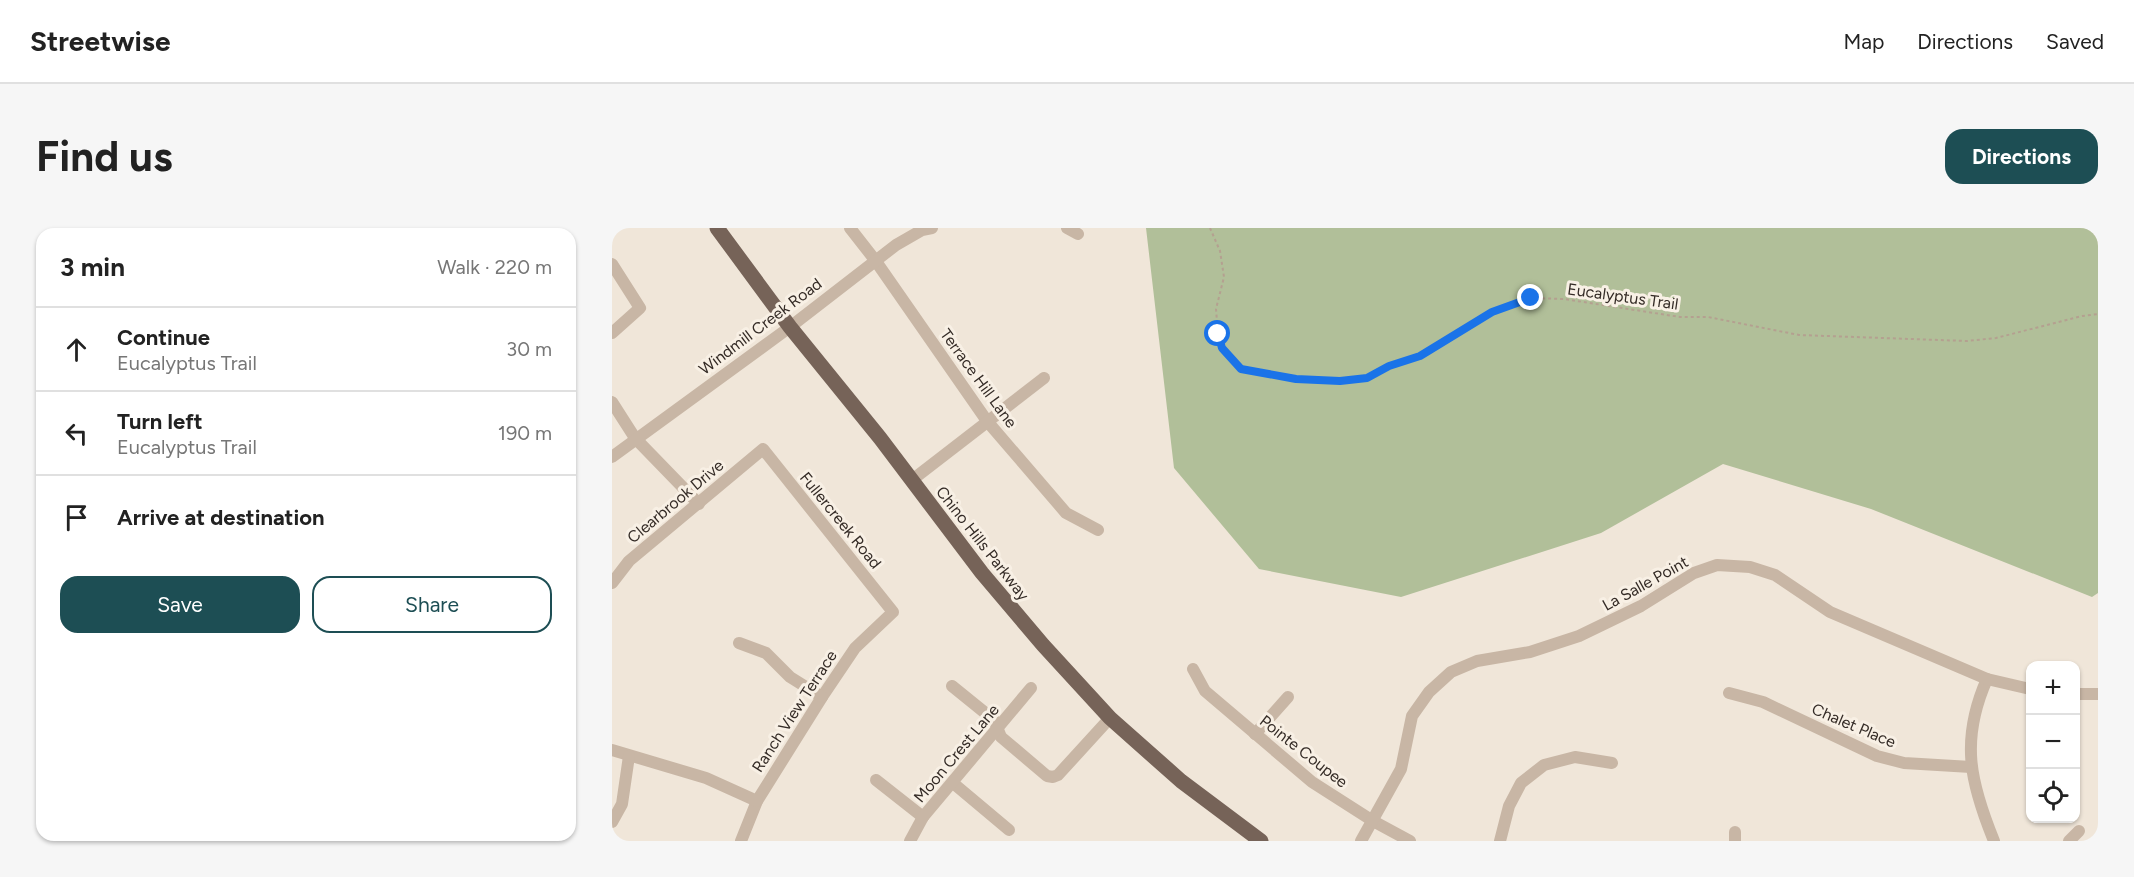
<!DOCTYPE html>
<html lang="en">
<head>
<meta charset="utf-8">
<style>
	body { margin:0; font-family:Figtree,sans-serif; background:#f6f6f6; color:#222 }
	.controls { position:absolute; right:18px; bottom:18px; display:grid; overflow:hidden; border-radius:12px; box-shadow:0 2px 4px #0004 }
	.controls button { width:54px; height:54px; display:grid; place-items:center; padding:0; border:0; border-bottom:2px solid #e0e0e0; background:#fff; color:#222; font:30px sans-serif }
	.stop { position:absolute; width:18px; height:18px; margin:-14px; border:4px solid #1a73e8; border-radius:50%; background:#fff }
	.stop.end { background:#1a73e8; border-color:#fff; box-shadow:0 2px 6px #0008 }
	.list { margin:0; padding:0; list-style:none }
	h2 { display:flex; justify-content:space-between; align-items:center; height:78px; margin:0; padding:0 24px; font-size:26px }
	h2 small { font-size:20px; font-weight:400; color:#767676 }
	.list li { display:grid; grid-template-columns:39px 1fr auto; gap:18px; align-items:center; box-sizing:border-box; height:84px; padding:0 24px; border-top:2px solid #e0e0e0 }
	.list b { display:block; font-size:22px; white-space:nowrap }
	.list p { margin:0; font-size:20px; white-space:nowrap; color:#767676 }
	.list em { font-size:20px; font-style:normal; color:#767676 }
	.actions { display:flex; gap:12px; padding:18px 24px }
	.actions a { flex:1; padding:14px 0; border:2px solid #1d4e54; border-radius:18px; text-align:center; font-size:21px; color:#1d4e54 }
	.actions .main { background:#1d4e54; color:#fff }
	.icon { flex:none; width:33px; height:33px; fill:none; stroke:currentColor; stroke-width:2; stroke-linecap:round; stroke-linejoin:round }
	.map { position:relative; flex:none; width:1486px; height:613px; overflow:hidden; border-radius:18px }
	header { display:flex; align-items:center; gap:36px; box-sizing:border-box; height:84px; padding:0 30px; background:#fff; border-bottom:2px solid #e0e0e0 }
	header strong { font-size:28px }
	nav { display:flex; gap:33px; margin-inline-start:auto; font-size:21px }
	.intro { display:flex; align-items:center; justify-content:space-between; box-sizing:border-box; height:144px; padding:0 36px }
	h1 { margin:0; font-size:42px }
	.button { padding:15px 27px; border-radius:18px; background:#1d4e54; color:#fff; font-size:21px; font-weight:700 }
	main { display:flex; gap:36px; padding:0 36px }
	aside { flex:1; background:#fff; border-radius:18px; box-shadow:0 2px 4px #0004 }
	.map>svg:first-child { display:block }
	.green { fill:#b1bf99 }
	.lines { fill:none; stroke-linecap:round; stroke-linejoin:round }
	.path { stroke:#b4a090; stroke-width:2; stroke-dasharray:3 3; stroke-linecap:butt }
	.minor { stroke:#c8b6a5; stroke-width:12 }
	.primary { stroke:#766358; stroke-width:15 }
	.route { stroke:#1a73e8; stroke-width:8 }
	.labels { text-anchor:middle; stroke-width:6; stroke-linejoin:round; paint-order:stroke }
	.street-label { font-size:16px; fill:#342b26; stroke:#f8f0e5 }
</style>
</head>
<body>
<header>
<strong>Streetwise</strong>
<nav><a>Map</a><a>Directions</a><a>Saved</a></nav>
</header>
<div class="intro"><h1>Find us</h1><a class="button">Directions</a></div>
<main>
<aside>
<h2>3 min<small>Walk · 220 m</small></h2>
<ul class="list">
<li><svg class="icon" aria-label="ahead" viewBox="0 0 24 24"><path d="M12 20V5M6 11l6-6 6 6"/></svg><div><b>Continue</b><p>Eucalyptus Trail</p></div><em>30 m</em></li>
<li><svg class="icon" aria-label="left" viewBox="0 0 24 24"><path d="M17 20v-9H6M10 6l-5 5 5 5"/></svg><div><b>Turn left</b><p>Eucalyptus Trail</p></div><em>190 m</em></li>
<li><svg class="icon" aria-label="arrive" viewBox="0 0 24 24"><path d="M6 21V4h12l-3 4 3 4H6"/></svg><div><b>Arrive at destination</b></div></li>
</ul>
<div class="actions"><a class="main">Save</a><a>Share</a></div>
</aside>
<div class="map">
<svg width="1486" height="613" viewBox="0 0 1486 613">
	<rect width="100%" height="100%" fill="#f0e6d9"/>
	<!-- green -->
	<polygon class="green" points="534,0 1486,0 1486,365 1480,369 1259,281 1111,236 989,305 789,369 647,341 562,240"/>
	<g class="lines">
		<!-- path -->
		<polyline class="path" points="598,0 608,23 612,49 604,81 606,106 610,120 629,141 684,151 727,153 755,150 777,138 808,128 880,84 919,70 952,71 1068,89 1096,89 1187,107 1355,113 1384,110 1470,88 1486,86"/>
		<!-- minor -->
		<g class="minor">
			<polyline points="238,0 263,32 375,193 454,285 486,302"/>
			<polyline points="455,0 466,6"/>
			<polyline points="0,36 28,80 0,105"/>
			<polyline points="0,174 23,210 87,276"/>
			<polyline points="0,229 178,99 284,17 310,2 320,0"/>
			<polyline points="300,252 432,150"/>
			<polyline points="0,355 17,333 151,221 281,384 243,420 210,469 145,573 129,613"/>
			<polyline points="127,415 154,425 178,449 210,469"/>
			<polyline points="581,441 593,463 700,554 761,593 798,613"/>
			<path d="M 1375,451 C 1348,512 1358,554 1382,613"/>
			<polyline points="340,458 382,492 389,509 435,548 441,549 446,547 498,490"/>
			<polyline points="1117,465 1151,474 1265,528 1292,535 1359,539"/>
			<polyline points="1464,466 1486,466"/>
			<polyline points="643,506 676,469"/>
			<polyline points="0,522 94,550 145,573"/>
			<polyline points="264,552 311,589"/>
			<polyline points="341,555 397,602"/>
			<polyline points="0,594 10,576 17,528"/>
			<polyline points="298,613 311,589 419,460"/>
			<polyline points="749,613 789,541 800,488 817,464 839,444 865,433 918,424 967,408 1029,378 1082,345 1105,337 1138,339 1163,347 1218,384 1375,451 1418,461"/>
			<polyline points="888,613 897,578 909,555 932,537 963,529 1000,535"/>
			<polyline points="1123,613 1123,604"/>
			<polyline points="1457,613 1467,603"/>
		</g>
		<!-- primary -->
		<polyline class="primary" points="105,0 178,99 268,210 370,345 431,417 498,490 569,553 649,613"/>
	</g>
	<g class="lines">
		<!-- route -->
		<polyline class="route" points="606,106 610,120 629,141 684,151 728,153 755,150 777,138 808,128 880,84 919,70"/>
	</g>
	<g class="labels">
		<!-- street labels -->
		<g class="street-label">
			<text transform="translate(1011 68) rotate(8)" y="6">Eucalyptus Trail</text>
			<text transform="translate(148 98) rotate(-37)" y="6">Windmill Creek Road</text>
			<text transform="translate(367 150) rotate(54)" y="6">Terrace Hill Lane</text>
			<text transform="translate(63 273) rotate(-40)" y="6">Clearbrook Drive</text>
			<text transform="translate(229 292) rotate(51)" y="6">Fullercreek Road</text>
			<text transform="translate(371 315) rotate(52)" y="6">Chino Hills Parkway</text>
			<text transform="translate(1033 355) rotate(-29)" y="6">La Salle Point</text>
			<text transform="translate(182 483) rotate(-57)" y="6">Ranch View Terrace</text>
			<text transform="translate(1242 497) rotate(23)" y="6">Chalet Place</text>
			<text transform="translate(692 523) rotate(38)" y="6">Pointe Coupee</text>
			<text transform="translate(344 525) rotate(-50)" y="6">Moon Crest Lane</text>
		</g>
	</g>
</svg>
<div class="controls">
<button>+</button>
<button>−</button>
<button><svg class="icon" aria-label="locate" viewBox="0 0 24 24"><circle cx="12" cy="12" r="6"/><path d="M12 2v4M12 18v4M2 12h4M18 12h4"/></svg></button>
</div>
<div class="stop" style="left:606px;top:106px"></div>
<div class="stop end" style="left:919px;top:70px"></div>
</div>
</main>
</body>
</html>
